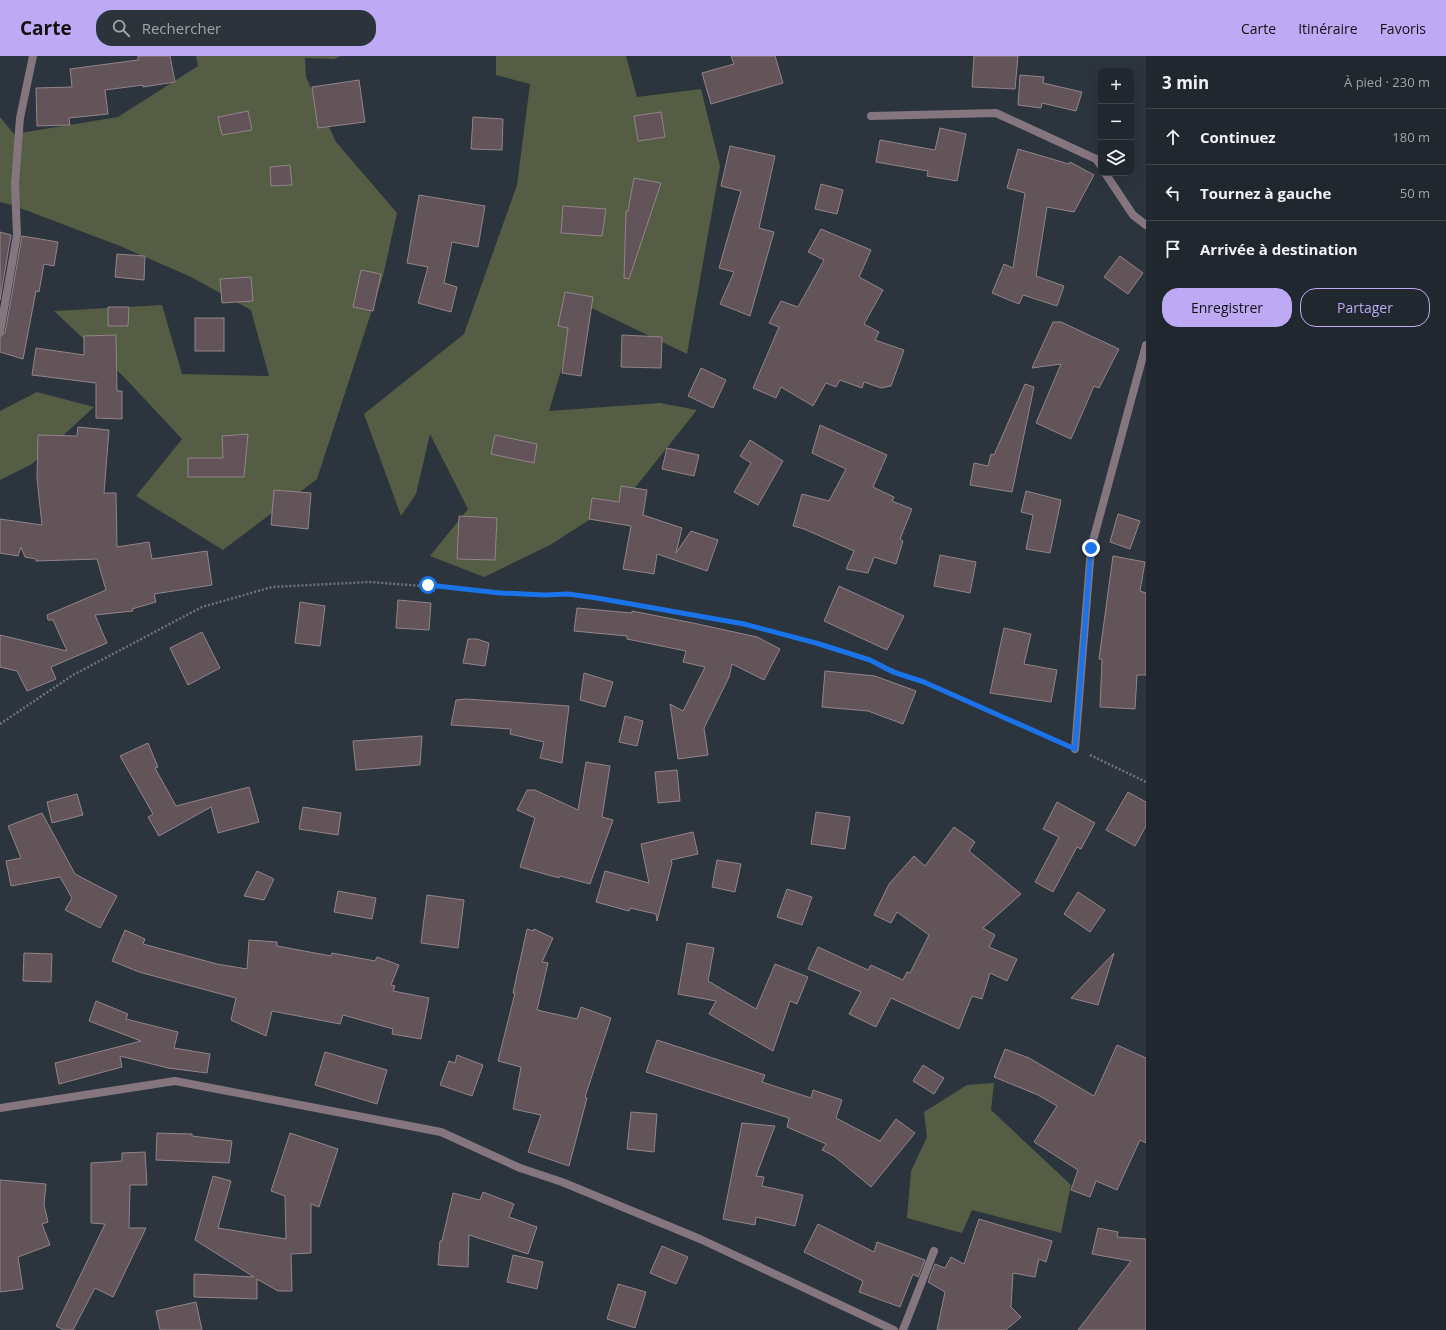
<!DOCTYPE html>
<html lang="fr">
<head>
<meta charset="utf-8">
<style>
	body { margin:0; font-family:"Open Sans",sans-serif; background:#2d333a; color:#f1f3f6 }
	.controls { position:absolute; right:12px; top:12px; display:grid; overflow:hidden; border-radius:8px; box-shadow:0 4px 16px #0002 }
	.controls button { width:36px; height:36px; display:grid; place-items:center; padding:0; border:0; border-bottom:1px solid #3e444a; background:#21272e; color:#f1f3f6; font:20px sans-serif }
	.stop { position:absolute; width:12px; height:12px; margin:-9px; border:3px solid #1a73e8; border-radius:50%; background:#fff }
	.stop.end { background:#1a73e8; border-color:#fff; box-shadow:0 1px 4px #0008 }
	.list { margin:0; padding:0; list-style:none }
	h2 { display:flex; justify-content:space-between; align-items:center; height:52px; margin:0; padding:0 16px; font-size:17px }
	h2 small { font-size:13px; font-weight:400; color:#a2a5aa }
	.list li { display:grid; grid-template-columns:26px 1fr auto; gap:12px; align-items:center; box-sizing:border-box; height:56px; padding:0 16px; border-top:1px solid #3e444a }
	.list b { display:block; font-size:15px; white-space:nowrap }
	.list em { font-size:13px; font-style:normal; color:#a2a5aa }
	.actions { display:flex; gap:8px; padding:12px 16px }
	.actions a { flex:1; padding:9px 0; border:1px solid #bea9f4; border-radius:16px; text-align:center; font-size:14px; color:#bea9f4 }
	.actions .main { background:#bea9f4; color:#111 }
	.icon { flex:none; width:22px; height:22px; fill:none; stroke:currentColor; stroke-width:2; stroke-linecap:round; stroke-linejoin:round }
	.map { position:relative; flex:none; width:1146px; height:1274px; overflow:hidden }
	header { display:flex; align-items:center; gap:24px; box-sizing:border-box; height:56px; padding:0 20px; background:#bea9f4; color:#111 }
	header strong { font-size:19px }
	nav { display:flex; gap:22px; margin-inline-start:auto; font-size:14px }
	.search { width:280px; height:36px; background:#2d333a; display:flex; align-items:center; gap:10px; box-sizing:border-box; padding:0 14px; border-radius:16px; color:#a2a5aa; font-size:15px }
	main { display:flex }
	aside { flex:1; background:#21272e }
	.map>svg:first-child { display:block }
	.green { fill:#555e44 }
	.building { fill:#625458; stroke:#938489 }
	.lines { fill:none; stroke-linecap:round; stroke-linejoin:round }
	.path { stroke:#6d747b; stroke-width:2.5; stroke-dasharray:2 2; stroke-linecap:butt }
	.minor { stroke:#84757f; stroke-width:8 }
	.route { stroke:#1a73e8; stroke-width:5 }
</style>
</head>
<body>
<header>
<strong>Carte</strong>
<div class="search"><svg class="icon" aria-label="search" viewBox="0 0 24 24"><circle cx="10" cy="10" r="6"/><path d="M15 15l6 6"/></svg>Rechercher</div>
<nav><a>Carte</a><a>Itinéraire</a><a>Favoris</a></nav>
</header>
<main>
<div class="map">
<svg width="1146" height="1274" viewBox="0 0 1146 1274">
	<rect width="100%" height="100%" fill="#2c343d"/>
	<!-- green -->
	<g class="green">
		<polygon points="196,0 341,0 334,3 305,2 306,21 336,86 397,157 383,220 317,423 223,494 136,440 182,383 124,321 54,255 162,249 182,318 269,320 251,254 191,221 120,190 12,149 0,146 0,61 14,78 118,61 198,10"/>
		<polygon points="496,0 626,0 637,41 701,33 720,110 687,298 581,247 549,355 660,347 697,354 630,438 550,489 484,521 430,500 468,453 430,378 416,438 401,460 364,358 464,278 517,129 530,28 496,19"/>
		<polygon points="37,336 94,351 32,408 0,424 0,355"/>
		<polygon points="994,1027 991,1054 1071,1129 1061,1177 972,1154 962,1177 907,1162 911,1115 927,1081 924,1056 967,1029"/>
	</g>
	<!-- building -->
	<g class="building">
		<polygon points="138,0 170,0 175,26 143,31 143,29 105,34 108,58 69,62 70,69 37,70 36,32 72,31 70,13 138,4"/>
		<polygon points="731,0 775,0 783,27 711,48 702,17 734,8"/>
		<polygon points="974,0 1018,0 1015,33 972,31"/>
		<polygon points="1020,19 1044,21 1043,27 1082,36 1076,55 1042,47 1041,52 1018,49"/>
		<polygon points="359,24 365,66 318,72 312,31"/>
		<polygon points="248,55 252,74 222,79 218,61"/>
		<polygon points="661,56 665,81 638,85 634,60"/>
		<polygon points="473,61 503,63 502,94 471,93"/>
		<polygon points="940,72 966,78 957,125 927,120 928,115 876,106 880,84 935,94"/>
		<polygon points="730,90 775,100 759,172 774,176 750,260 720,248 734,216 719,212 741,135 721,130"/>
		<polygon points="1018,93 1069,108 1070,106 1094,119 1074,156 1047,151 1036,220 1064,230 1057,250 1023,239 1019,248 992,237 1004,208 1013,212 1025,137 1007,132"/>
		<polygon points="290,109 292,129 271,130 270,111"/>
		<polygon points="634,122 661,127 629,223 624,222 626,155 628,155"/>
		<polygon points="821,128 843,134 837,158 815,153"/>
		<polygon points="419,139 485,150 478,191 452,186 444,227 457,231 451,256 418,247 428,211 407,207"/>
		<polygon points="563,150 606,153 602,180 561,177"/>
		<polygon points="821,173 871,194 859,221 883,234 864,268 879,276 875,284 904,294 891,330 881,332 864,326 862,332 840,324 836,331 826,327 813,350 781,331 776,342 753,332 779,271 769,267 781,245 798,251 824,204 808,196"/>
		<polygon points="0,176 11,179 0,244"/>
		<polygon points="22,180 58,186 54,210 44,208 39,236 36,235 23,303 0,296 0,281 5,277"/>
		<polygon points="117,198 145,200 144,224 115,221"/>
		<polygon points="1120,200 1143,217 1128,238 1104,221"/>
		<polygon points="361,214 381,218 373,255 353,251"/>
		<polygon points="251,221 253,245 222,247 220,223"/>
		<polygon points="565,236 593,241 581,320 562,317 568,272 558,270"/>
		<polygon points="108,251 129,251 128,270 108,270"/>
		<rect x="195" y="262" width="29" height="33"/>
		<polygon points="1053,266 1061,266 1119,293 1099,332 1094,330 1071,383 1036,367 1061,308 1032,312"/>
		<polygon points="116,279 117,335 122,335 122,363 96,362 96,327 32,319 36,292 84,299 84,280"/>
		<polygon points="622,279 662,281 661,312 621,311"/>
		<polygon points="701,312 726,324 713,352 688,340"/>
		<polygon points="1025,328 1034,331 1012,436 970,429 974,407 988,410 991,398 994,399"/>
		<polygon points="820,369 887,399 873,431 894,441 892,445 912,453 900,483 903,485 896,508 874,501 868,517 846,513 854,495 804,473 793,470 802,438 829,445 846,413 812,397"/>
		<polygon points="78,371 109,374 104,437 116,437 117,491 149,486 152,503 207,495 212,529 154,538 156,546 132,553 133,555 95,559 107,587 51,611 56,623 27,635 17,615 0,611 0,579 67,595 53,564 48,564 47,559 106,534 97,503 36,505 36,503 25,501 21,491 18,500 0,497 0,463 42,469 37,422 38,379 77,380"/>
		<polygon points="248,378 244,421 188,421 188,402 223,402 222,380"/>
		<polygon points="495,379 537,388 534,407 491,398"/>
		<polygon points="750,384 783,405 758,449 734,436 751,407 740,400"/>
		<polygon points="667,392 699,399 694,420 662,413"/>
		<polygon points="621,430 647,434 643,459 682,472 676,497 691,475 718,484 707,515 657,498 654,518 623,513 631,470 589,463 592,442 619,446"/>
		<polygon points="274,434 311,437 308,473 271,469"/>
		<polygon points="1026,435 1061,444 1050,497 1026,493 1033,459 1021,456"/>
		<polygon points="1118,458 1140,465 1130,493 1110,486"/>
		<polygon points="459,460 497,462 495,504 457,503"/>
		<polygon points="940,499 976,506 970,537 934,530"/>
		<polygon points="1113,500 1145,506 1140,535 1146,537 1146,619 1137,619 1135,653 1100,651 1102,603 1099,603"/>
		<polygon points="839,530 904,560 887,594 824,565"/>
		<polygon points="398,544 431,547 429,574 396,572"/>
		<polygon points="300,546 325,550 320,590 295,587"/>
		<polygon points="577,552 632,557 632,555 693,567 757,581 780,593 764,624 732,608 729,621 704,672 708,699 678,703 670,648 683,655 705,611 683,606 686,595 627,583 627,580 574,575"/>
		<polygon points="1004,572 1031,578 1024,608 1057,614 1051,646 990,637"/>
		<polygon points="202,576 220,612 188,629 170,592"/>
		<polygon points="468,583 477,583 489,587 485,610 463,607"/>
		<polygon points="825,615 875,620 916,635 903,668 868,655 822,651"/>
		<polygon points="584,617 613,626 605,651 580,644"/>
		<polygon points="466,643 569,650 562,707 540,702 544,686 510,678 511,673 451,669 456,644"/>
		<polygon points="625,660 643,665 637,690 619,686"/>
		<polygon points="422,680 420,709 356,714 353,685"/>
		<polygon points="148,687 158,711 155,712 176,750 249,731 259,766 218,777 211,751 159,780 148,761 153,758 120,700"/>
		<polygon points="586,706 610,710 602,761 613,764 590,828 560,820 559,822 520,811 535,762 517,754 527,734 535,734 578,754"/>
		<polygon points="677,714 680,745 658,747 655,716"/>
		<polygon points="1128,736 1146,746 1146,770 1135,790 1106,774"/>
		<polygon points="77,738 83,759 52,767 47,746"/>
		<polygon points="1057,746 1095,767 1081,793 1077,791 1053,836 1035,826 1059,781 1043,773"/>
		<polygon points="303,751 341,757 338,779 299,773"/>
		<polygon points="816,756 850,761 845,793 811,788"/>
		<polygon points="42,757 75,818 117,840 100,872 65,854 72,842 60,821 11,830 6,805 21,802 8,770"/>
		<polygon points="954,771 975,786 969,795 1021,838 983,872 995,879 989,891 1017,903 1007,925 990,917 982,943 972,940 959,973 891,942 876,971 849,958 861,936 808,913 818,891 868,914 871,909 903,924 907,916 910,917 929,879 897,856 891,867 874,859 889,828 914,800 925,810"/>
		<polygon points="693,776 698,798 671,804 672,807 657,865 656,858 630,852 629,855 596,846 605,815 649,827 641,788"/>
		<polygon points="717,804 741,808 735,836 712,831"/>
		<polygon points="257,815 274,823 264,844 244,840"/>
		<polygon points="787,833 812,841 802,869 777,861"/>
		<polygon points="338,835 376,842 372,863 334,856"/>
		<polygon points="1078,836 1105,854 1090,876 1064,858"/>
		<polygon points="427,839 464,844 458,892 421,887"/>
		<polygon points="527,873 533,875 534,873 553,882 542,906 548,907 537,954 577,963 581,951 611,962 585,1041 587,1042 569,1110 528,1096 541,1059 513,1053 521,1011 498,1005 515,937 513,937"/>
		<polygon points="125,874 145,883 143,888 217,908 247,913 249,884 277,886 277,890 331,900 332,897 375,905 377,901 399,909 391,929 395,930 393,935 429,942 421,983 392,978 393,973 343,959 340,968 272,955 266,980 231,964 236,942 139,916 112,905"/>
		<polygon points="687,887 714,892 708,925 756,953 775,908 808,921 797,948 790,945 773,995 709,958 716,945 678,938"/>
		<polygon points="24,897 52,898 51,926 23,925"/>
		<polygon points="1114,897 1098,949 1071,942"/>
		<polygon points="96,945 128,958 126,963 178,976 174,992 210,998 207,1017 168,1012 120,1000 122,1011 59,1028 55,1007 141,985 89,965"/>
		<polygon points="657,984 765,1019 762,1026 811,1042 813,1034 842,1044 836,1062 880,1085 896,1063 915,1077 871,1131 834,1100 822,1094 826,1088 787,1071 789,1062 646,1016"/>
		<polygon points="1117,989 1146,1002 1146,1087 1140,1084 1117,1134 1096,1125 1090,1141 1071,1134 1078,1114 1034,1086 1057,1050 1038,1039 994,1021 1005,993 1029,1002 1094,1040"/>
		<polygon points="325,996 387,1014 377,1048 315,1029"/>
		<polygon points="457,999 483,1009 472,1040 440,1029 449,1005 455,1007"/>
		<polygon points="923,1009 944,1022 934,1038 913,1025"/>
		<polygon points="631,1056 657,1058 654,1096 627,1093"/>
		<polygon points="742,1067 775,1070 756,1120 764,1121 762,1130 803,1139 795,1170 756,1161 755,1169 723,1163"/>
		<polygon points="157,1077 192,1078 192,1080 232,1085 229,1107 156,1104"/>
		<polygon points="290,1077 338,1093 319,1151 311,1148 311,1197 291,1198 292,1235 278,1235 257,1223 257,1243 194,1241 194,1218 254,1221 195,1184 213,1120 231,1125 218,1172 286,1183 285,1140 271,1135"/>
		<polygon points="145,1096 147,1129 130,1129 129,1172 146,1172 113,1241 95,1232 73,1274 64,1274 56,1270 105,1168 91,1167 91,1107 122,1105 122,1097"/>
		<polygon points="0,1124 46,1128 44,1149 48,1166 42,1168 50,1189 18,1201 23,1233 0,1236"/>
		<polygon points="483,1136 514,1148 509,1161 537,1171 528,1198 469,1179 468,1211 438,1209 440,1185 442,1185 453,1137 480,1144"/>
		<polygon points="979,1163 1052,1185 1046,1206 1039,1203 1035,1221 1013,1217 1011,1251 1021,1261 1006,1274 937,1274 945,1236 928,1226 935,1208 945,1212 951,1201 964,1208"/>
		<polygon points="818,1168 874,1196 877,1186 925,1204 918,1221 913,1218 900,1251 859,1236 863,1225 804,1196"/>
		<polygon points="1098,1172 1118,1176 1117,1181 1146,1183 1146,1274 1078,1274 1131,1205 1092,1198"/>
		<polygon points="662,1190 688,1201 676,1228 650,1217"/>
		<polygon points="513,1199 543,1206 537,1233 507,1226"/>
		<polygon points="618,1228 646,1236 635,1272 607,1263"/>
		<polygon points="196,1246 202,1274 160,1274 156,1255"/>
	</g>
	<g class="lines">
		<!-- path -->
		<g class="path">
			<polyline points="0,668 73,619 202,551 272,531 369,526 545,539 568,538 629,547 744,568 816,587 870,604 1060,686"/>
			<polyline points="1090,699 1146,726"/>
		</g>
		<!-- minor -->
		<g class="minor">
			<polyline points="871,60 996,57 1096,103 1101,110"/>
			<polyline points="1105,117 1133,159 1146,169"/>
			<polyline points="0,276 17,179 15,128 20,62 33,0"/>
			<polyline points="1075,693 1091,492 1146,289"/>
			<polyline points="0,1052 175,1025 441,1076 520,1112 562,1126 700,1183 894,1274"/>
			<polyline points="903,1274 934,1195"/>
		</g>
	</g>
	<g class="lines">
		<!-- route -->
		<polyline class="route" points="428,529 500,537 545,539 568,538 597,542 744,568 816,587 870,604 893,616 924,626 1075,693 1091,492"/>
	</g>
</svg>
<div class="controls">
<button>+</button>
<button>−</button>
<button><svg class="icon" aria-label="layers" viewBox="0 0 24 24"><path d="M12 4l9 5-9 5-9-5zM3 14l9 5 9-5"/></svg></button>
</div>
<div class="stop" style="left:428px;top:529px"></div>
<div class="stop end" style="left:1091px;top:492px"></div>
</div>
<aside>
<h2>3 min<small>À pied · 230 m</small></h2>
<ul class="list">
<li><svg class="icon" aria-label="ahead" viewBox="0 0 24 24"><path d="M12 20V5M6 11l6-6 6 6"/></svg><div><b>Continuez</b></div><em>180 m</em></li>
<li><svg class="icon" aria-label="left" viewBox="0 0 24 24"><path d="M17 20v-9H6M10 6l-5 5 5 5"/></svg><div><b>Tournez à gauche</b></div><em>50 m</em></li>
<li><svg class="icon" aria-label="arrive" viewBox="0 0 24 24"><path d="M6 21V4h12l-3 4 3 4H6"/></svg><div><b>Arrivée à destination</b></div></li>
</ul>
<div class="actions"><a class="main">Enregistrer</a><a>Partager</a></div>
</aside>
</main>
</body>
</html>
